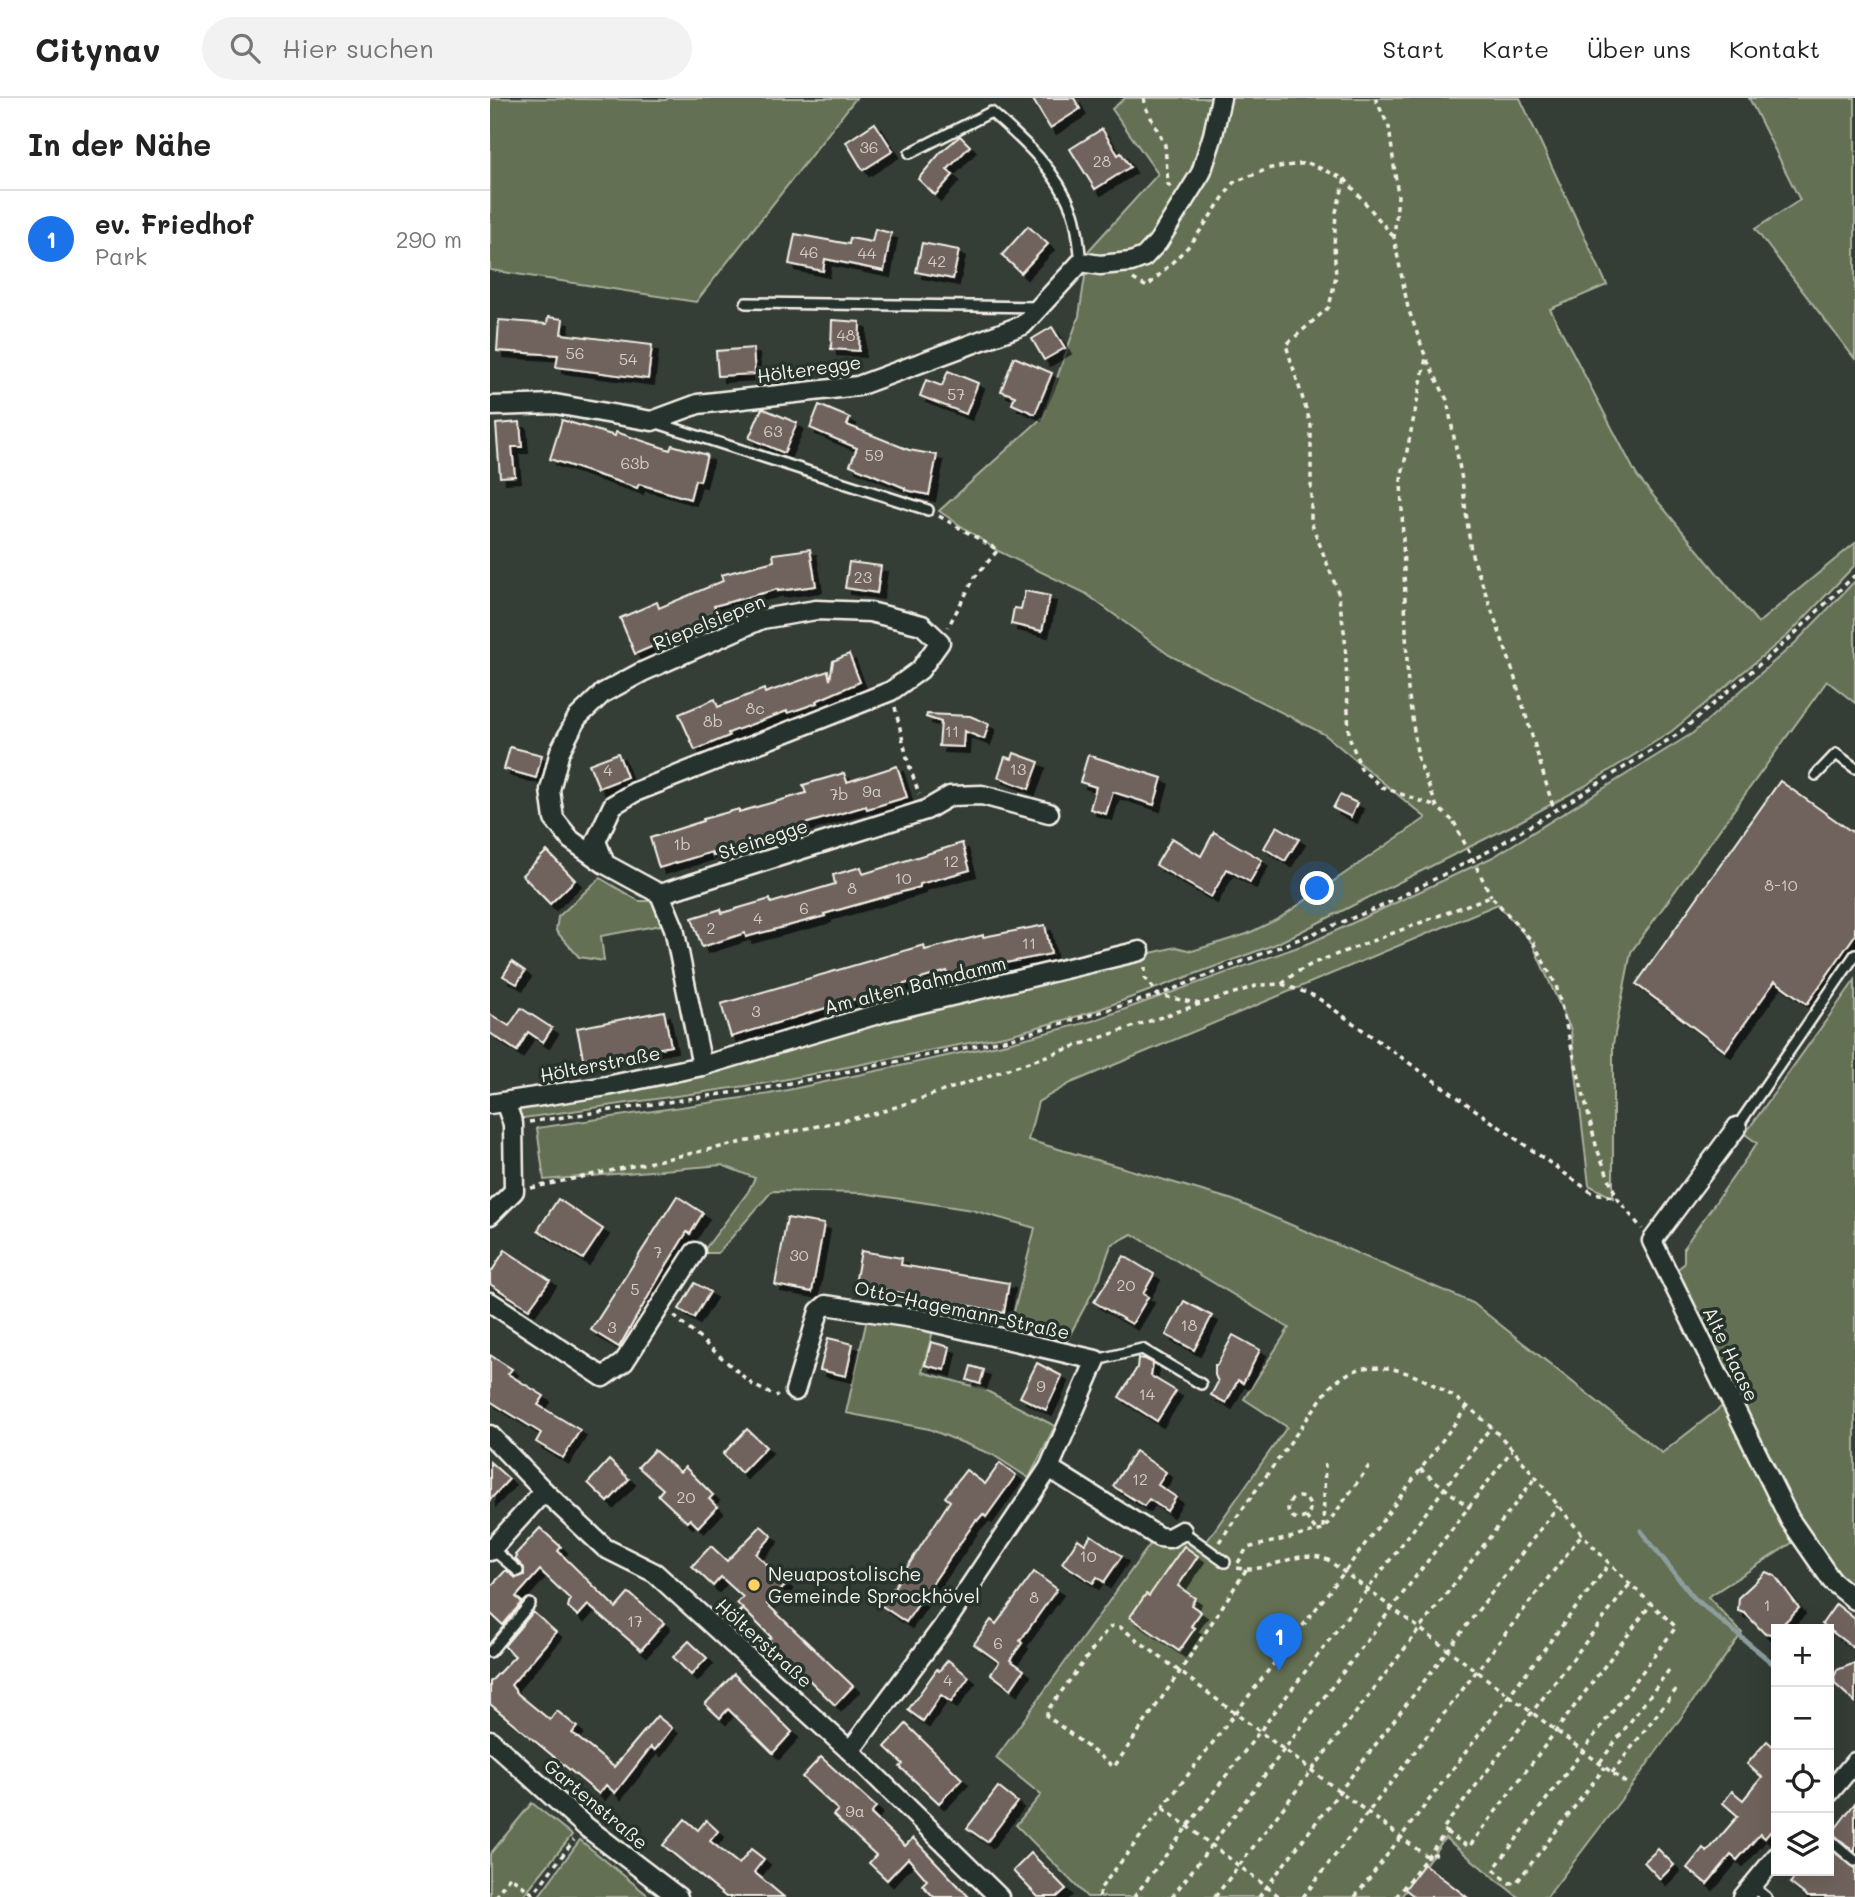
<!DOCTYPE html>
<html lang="de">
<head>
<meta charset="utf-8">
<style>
	body { margin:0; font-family:Mali,sans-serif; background:#f2f2f2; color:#222 }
	.controls { position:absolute; right:21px; bottom:21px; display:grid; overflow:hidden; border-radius:0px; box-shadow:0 7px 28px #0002 }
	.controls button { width:63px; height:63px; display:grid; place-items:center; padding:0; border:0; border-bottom:2px solid #e0e0e0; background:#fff; color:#222; font:35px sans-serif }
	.you { position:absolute; left:828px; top:791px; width:24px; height:24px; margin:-18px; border:5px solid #fff; border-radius:50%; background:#1a73e8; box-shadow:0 0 0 10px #1a73e833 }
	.badge { display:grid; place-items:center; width:46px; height:46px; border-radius:50%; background:#1a73e8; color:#fff; font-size:23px; font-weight:700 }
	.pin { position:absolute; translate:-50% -58px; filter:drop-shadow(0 2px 4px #0008) }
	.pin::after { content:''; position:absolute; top:37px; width:24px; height:21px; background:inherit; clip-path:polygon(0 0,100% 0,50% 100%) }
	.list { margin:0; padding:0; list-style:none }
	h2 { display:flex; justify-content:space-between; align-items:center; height:91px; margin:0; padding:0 28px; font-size:30px }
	h2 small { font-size:23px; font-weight:400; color:#767676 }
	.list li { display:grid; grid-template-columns:46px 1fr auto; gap:21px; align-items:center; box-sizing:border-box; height:98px; padding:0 28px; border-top:2px solid #e0e0e0 }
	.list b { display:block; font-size:26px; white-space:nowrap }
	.list p { margin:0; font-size:23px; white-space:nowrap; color:#767676 }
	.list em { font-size:23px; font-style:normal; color:#767676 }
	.icon { flex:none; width:38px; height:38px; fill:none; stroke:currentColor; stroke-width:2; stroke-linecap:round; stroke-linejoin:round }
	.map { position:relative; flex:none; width:1365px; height:1799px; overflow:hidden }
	header { display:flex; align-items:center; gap:42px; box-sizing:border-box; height:98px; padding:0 35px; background:#fff; border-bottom:2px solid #e0e0e0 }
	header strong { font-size:33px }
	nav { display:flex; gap:38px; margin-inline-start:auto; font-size:24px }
	.search { width:490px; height:63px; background:#f2f2f2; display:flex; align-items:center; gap:18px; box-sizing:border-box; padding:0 24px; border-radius:38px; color:#767676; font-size:26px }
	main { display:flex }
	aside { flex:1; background:#fff }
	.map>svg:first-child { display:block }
	.green { fill:#637052; stroke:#acb09d; stroke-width:2 }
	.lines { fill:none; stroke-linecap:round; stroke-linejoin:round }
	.stream { stroke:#8d9e9f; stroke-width:5 }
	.building { fill:#6f635d; stroke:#f4f1e8; stroke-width:2; filter:url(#shadow) }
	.service-casing { stroke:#f4f1e8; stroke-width:14 }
	.minor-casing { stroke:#f4f1e8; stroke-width:23 }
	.path { stroke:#f4f1e8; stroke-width:3.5; stroke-dasharray:5 5; stroke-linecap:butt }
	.service { stroke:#26332d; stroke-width:9 }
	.minor { stroke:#26332d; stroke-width:18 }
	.path-bridge { stroke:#f4f1e8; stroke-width:3.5; stroke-dasharray:5 5; stroke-linecap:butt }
	.poi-dot { fill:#ffd166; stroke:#26332d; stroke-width:2.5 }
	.labels { text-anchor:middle; stroke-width:7; stroke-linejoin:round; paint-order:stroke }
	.number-label { font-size:16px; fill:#d3cec5 }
	.street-label { font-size:19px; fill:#f4f1e8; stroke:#26332d }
	.poi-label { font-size:19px; fill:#f4f1e8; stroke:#26332d; text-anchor:start }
</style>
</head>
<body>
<header>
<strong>Citynav</strong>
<div class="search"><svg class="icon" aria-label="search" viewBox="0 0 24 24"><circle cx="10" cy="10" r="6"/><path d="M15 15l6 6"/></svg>Hier suchen</div>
<nav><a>Start</a><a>Karte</a><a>Über uns</a><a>Kontakt</a></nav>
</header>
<main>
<aside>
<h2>In der Nähe<small></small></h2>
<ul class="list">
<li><span class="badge">1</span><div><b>ev. Friedhof</b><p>Park</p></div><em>290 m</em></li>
</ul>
</aside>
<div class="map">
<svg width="1365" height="1799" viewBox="0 0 1365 1799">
	<defs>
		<filter id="shadow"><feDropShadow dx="6" dy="6" stdDeviation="0" flood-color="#0009"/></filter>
	</defs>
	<rect width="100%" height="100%" fill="#353d37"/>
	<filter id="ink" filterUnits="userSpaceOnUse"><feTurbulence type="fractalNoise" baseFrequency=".0143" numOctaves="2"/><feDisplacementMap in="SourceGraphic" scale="14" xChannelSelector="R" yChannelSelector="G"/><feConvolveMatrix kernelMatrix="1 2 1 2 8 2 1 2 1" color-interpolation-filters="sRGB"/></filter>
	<g filter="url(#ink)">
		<!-- green -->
		<g class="green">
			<polygon points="0,0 176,2 178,0 366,0 206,204 0,172"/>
			<polygon points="635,0 1030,0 1117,187 1060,211 1147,378 1268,525 1365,445 1365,467 1298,537 1182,633 1095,688 1027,725 786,846 599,915 519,937 277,985 27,1021 23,1007 686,849 702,853 757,836 788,821 936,720 834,636 679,557 595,495 508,453 449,413 553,319 589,218 599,152 668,76 622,11"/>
			<polygon points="1259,0 1365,0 1365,261 1265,131 1310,102"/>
			<polygon points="1365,483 1365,605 1337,583 1141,854 1123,946 1123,1100 1099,1087 1081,932 1042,845 1008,806 581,985 548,1004 538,1042 743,1102 983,1205 1172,1355 1235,1306 1305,1443 1218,1499 1252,1535 1146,1682 1057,1799 1028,1799 955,1740 911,1799 597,1799 526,1727 551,1697 506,1660 661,1445 692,1444 696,1440 712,1450 797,1329 754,1301 799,1230 642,1136 621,1147 609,1182 575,1246 518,1237 545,1130 482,1112 372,1095 282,1093 228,1155 212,1155 258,1094 265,1080 232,1067 54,1082 47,1030 279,996 517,945 602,923 822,844 1003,759 1203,635 1305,545"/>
			<polygon points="110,780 149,803 162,803 171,827 111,838 114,863 89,859 66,833 68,819"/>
			<polygon points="1365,882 1365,1491 1353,1481 1316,1431 1185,1173 1194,1166 1194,1149 1267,1045 1255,1036"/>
			<polygon points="377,1221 443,1233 432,1274 493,1291 565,1328 539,1380 503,1357 439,1331 356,1315"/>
			<polygon points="42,1705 82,1737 32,1799 0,1799 0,1756"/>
			<polygon points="90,1742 160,1799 48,1799"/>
		</g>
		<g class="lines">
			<!-- stream -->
			<polyline class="stream" points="1151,1433 1204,1500 1286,1568"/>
		</g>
		<!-- building -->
		<g class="building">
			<polygon points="542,0 584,0 590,11 560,30"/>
			<polygon points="385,25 403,53 373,72 356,44"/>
			<polygon points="612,31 628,57 631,55 640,69 605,91 580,51"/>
			<polygon points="470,38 480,48 457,72 463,77 445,97 428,81 451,54"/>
			<polygon points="538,128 558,146 531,175 512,157"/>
			<polygon points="385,131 401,135 394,173 335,161 333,173 299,166 305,136 359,146 360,140 382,144"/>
			<polygon points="432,145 469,152 463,181 426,174"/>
			<polygon points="58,219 73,221 71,236 162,247 158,281 66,269 68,257 7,253 9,222 57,226"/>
			<polygon points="342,222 370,224 369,253 341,251"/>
			<polygon points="562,229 575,250 554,262 542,241"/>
			<polygon points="263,250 265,276 228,278 226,253"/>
			<polygon points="524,259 562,275 545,316 522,306 525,298 511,293"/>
			<polygon points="458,273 488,285 476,316 430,298 436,282 452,288"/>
			<polygon points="329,307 360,320 357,327 419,352 447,357 439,397 415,392 415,390 360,367 367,350 320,330"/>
			<polygon points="272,310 307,325 294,355 259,340"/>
			<polygon points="72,322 125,338 126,334 180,352 182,347 217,357 210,383 205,382 200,401 149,386 147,390 60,361"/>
			<polygon points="30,324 32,349 22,349 25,378 10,379 6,326"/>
			<polygon points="320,451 326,488 288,493 288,491 224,508 229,520 145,556 130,520 167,504 169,510 233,483 231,477 284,463 283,456"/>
			<polygon points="359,464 391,468 387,495 355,490"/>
			<polygon points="535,493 560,498 552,533 521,526 524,510 531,511"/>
			<polygon points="359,556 370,584 326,603 327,605 298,615 297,613 238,635 239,638 205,652 189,616 225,601 228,609 274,591 275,595 338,573 340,582 343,563"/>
			<polygon points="437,616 480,618 499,626 494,641 474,633 473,649 449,648 451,624 436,619"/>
			<polygon points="20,649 52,657 46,680 14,671"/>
			<polygon points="128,655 137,679 109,690 99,666"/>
			<polygon points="524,655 549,664 539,691 508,679 515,659 522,661"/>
			<polygon points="598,657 672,680 664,707 623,694 616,716 600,711 606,689 590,684"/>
			<polygon points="407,668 417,699 377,711 376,708 311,727 312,732 259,748 223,758 222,754 169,770 160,740 213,723 213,721 249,711 249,714 316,695 313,687 354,675 357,684"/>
			<polygon points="1290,683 1365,736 1365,837 1317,906 1285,883 1235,953 1146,886"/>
			<polygon points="850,697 867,705 861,719 843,710"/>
			<polygon points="787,728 809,741 795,763 774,750"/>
			<polygon points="724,734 772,762 760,784 737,771 721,799 666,767 682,740 711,758"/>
			<polygon points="472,745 480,772 430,786 430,789 334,816 335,818 256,839 255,835 212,849 202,820 231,811 232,815 280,801 281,805 345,786 343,777 371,769 373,776"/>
			<polygon points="57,753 85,782 60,806 32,777"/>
			<polygon points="555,827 561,856 500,868 459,881 457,873 241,939 231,906 434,847 435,852 493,837 493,839"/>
			<polygon points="22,864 35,873 27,886 13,878"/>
			<polygon points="31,910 62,930 53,944 38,934 27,953 0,935 0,916 19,928"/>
			<polygon points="174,913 181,948 94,965 87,930"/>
			<polygon points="187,1098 213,1115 200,1136 197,1134 173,1173 129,1249 101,1232"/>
			<polygon points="68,1101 113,1131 93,1161 48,1132"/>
			<polygon points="297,1120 334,1126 322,1194 285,1187"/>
			<polygon points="15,1152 60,1182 39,1211 0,1186 0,1176"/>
			<polygon points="371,1153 412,1160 411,1167 519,1185 514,1215 457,1203 457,1207 430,1201 431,1199 365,1186"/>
			<polygon points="634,1158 664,1176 653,1196 658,1199 642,1226 604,1204"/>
			<polygon points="205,1185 220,1194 204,1220 189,1211"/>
			<polygon points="694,1203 722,1218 704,1252 676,1237"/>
			<polygon points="743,1237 770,1252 753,1285 748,1282 736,1305 721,1297 728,1284 725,1277 725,1267 727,1267"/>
			<polygon points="338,1240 363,1246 356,1278 330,1272"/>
			<polygon points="441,1244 460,1249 455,1272 435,1267"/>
			<polygon points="0,1257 22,1271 18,1276 54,1298 48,1307 90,1332 73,1360 46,1344 51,1335 0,1303"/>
			<polygon points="648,1260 655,1261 663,1265 661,1278 686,1293 667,1323 629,1299 647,1270"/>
			<polygon points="547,1265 572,1278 556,1312 530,1299"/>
			<polygon points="481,1268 494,1272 490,1286 477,1282"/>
			<polygon points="257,1331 276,1349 251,1375 233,1356"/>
			<polygon points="164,1352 190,1374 195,1369 223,1397 219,1401 227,1409 208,1429 200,1421 197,1424 168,1397 173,1391 148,1369"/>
			<polygon points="645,1353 676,1374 668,1387 686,1399 677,1413 659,1401 654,1408 623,1388"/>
			<polygon points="119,1362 139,1381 118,1404 98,1385"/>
			<polygon points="0,1364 19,1381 0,1402"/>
			<polygon points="510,1365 526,1377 496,1419 493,1416 487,1423 486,1422 416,1524 392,1508 460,1403 455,1399 476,1372 495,1386"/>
			<polygon points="271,1428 282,1438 266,1456 297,1486 277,1506 363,1588 345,1607 278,1542 281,1539 247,1505 253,1499 231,1479 223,1488 202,1468 221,1448 237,1463"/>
			<polygon points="50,1430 71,1449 68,1453 126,1510 139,1495 174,1525 151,1552 98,1507 88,1518 78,1509 80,1501 50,1472 26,1499 32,1504 13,1527 0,1515 0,1489 16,1472 26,1480 34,1477 34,1470 25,1461 27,1459 25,1457"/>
			<polygon points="601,1437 632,1458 614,1484 607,1479 603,1485 572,1465 588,1441 595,1446"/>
			<polygon points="694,1448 708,1458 688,1488 705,1500 701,1507 711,1514 701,1528 705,1530 689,1553 640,1519 656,1496 659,1498"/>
			<polygon points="544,1474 567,1491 530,1543 532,1545 520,1562 534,1572 521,1591 501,1576 509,1564 484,1546 501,1522 506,1526"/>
			<polygon points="1276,1474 1285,1478 1309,1510 1283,1536 1274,1535 1255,1515 1248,1513 1249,1499"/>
			<polygon points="1346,1506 1365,1521 1365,1551 1332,1526"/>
			<polygon points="43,1514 66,1534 21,1587 28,1596 60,1622 67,1613 87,1629 82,1635 124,1669 167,1618 182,1630 165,1652 161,1649 125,1695 116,1687 109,1696 0,1606 0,1584 25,1558 14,1548"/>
			<polygon points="199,1543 217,1560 201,1577 183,1559"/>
			<polygon points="458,1562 479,1579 461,1604 451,1597 433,1623 418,1612 447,1571 449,1573"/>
			<polygon points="1365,1565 1365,1604 1345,1586 1344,1579 1347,1572"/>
			<polygon points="244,1576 302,1634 283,1655 238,1611 230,1620 215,1606"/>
			<polygon points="416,1626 472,1681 449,1705 410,1669 413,1666 395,1649"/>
			<polygon points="1277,1643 1286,1651 1286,1727 1275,1740 1270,1736 1247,1762 1241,1757 1217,1786 1197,1770 1213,1750 1217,1754 1248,1718 1233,1705 1242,1693 1253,1702 1272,1679 1257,1666"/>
			<polygon points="331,1659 386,1709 381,1716 415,1748 423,1740 479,1799 444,1799 432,1787 437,1782 418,1760 397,1782 379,1765 386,1757 343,1717 348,1712 312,1679"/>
			<polygon points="508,1689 527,1704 497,1744 477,1730"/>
			<polygon points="1365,1705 1365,1754 1342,1735"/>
			<polygon points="195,1721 208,1732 216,1722 228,1733 220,1743 249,1766 261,1751 274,1761 264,1774 294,1799 236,1799 173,1747"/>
			<polygon points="1339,1750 1365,1770 1365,1799 1318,1799 1300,1785 1310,1773 1339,1773"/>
			<polygon points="1168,1751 1184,1767 1170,1781 1154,1764"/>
			<polygon points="541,1755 576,1791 567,1799 548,1799 523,1773"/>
			<polygon points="934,1766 977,1799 925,1799 915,1791"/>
		</g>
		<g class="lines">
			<defs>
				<g id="service">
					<path d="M 420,55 L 501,14 C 534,43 567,72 583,115 C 588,130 589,149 591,164"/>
					<polyline points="256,205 548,209"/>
					<polyline points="164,324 438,412"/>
					<polyline points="1326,677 1346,656 1365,670"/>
					<polyline points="1247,1029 1365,857"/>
					<polyline points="606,1262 652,1251 711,1286"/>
					<polyline points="692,1433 735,1464"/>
					<polyline points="2,1451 28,1473"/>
					<polyline points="0,1554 40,1506"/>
					<polyline points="1339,1741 1365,1763"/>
					<polyline points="1262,1788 1276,1799"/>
				</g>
				<g id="minor">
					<polyline points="0,308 65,306 162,323 208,306 368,288 533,227 591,164 610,167 641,164 654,159 668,144 711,75 723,37 731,0"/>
					<polyline points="115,766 106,743 123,707 145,694 401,593 430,572 450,544 432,527 380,514 326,512 272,521 152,574 113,595 87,620 70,653 60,692 64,721 81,742 115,766 170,796"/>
					<polyline points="212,968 184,830 170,796 436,712 460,698 492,697 559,715"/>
					<polyline points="0,1006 117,988 212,968 398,913 650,853"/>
					<polyline points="1247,1029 1162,1143 1300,1422 1342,1483 1365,1502"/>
					<polyline points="0,1117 24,1093 23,1026 15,1004"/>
					<polyline points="0,1204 113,1279 134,1264 205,1154"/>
					<polyline points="305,1293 329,1213 336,1207 429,1221 606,1262 559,1370 452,1530 360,1653"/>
					<polyline points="0,1337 54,1393 115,1450 165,1475 360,1653 509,1799"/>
					<polyline points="559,1370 669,1439 679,1440 692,1433"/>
					<polyline points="0,1453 54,1393"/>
					<polyline points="0,1642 95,1728 188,1799"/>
					<polyline points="1339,1695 1365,1664"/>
					<polyline points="1253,1799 1286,1759"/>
				</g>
			</defs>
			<!-- service casing -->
			<use href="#service" class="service-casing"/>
			<!-- minor casing -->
			<use href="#minor" class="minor-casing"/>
			<!-- path -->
			<g class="path">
				<polyline points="654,0 656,10 675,47 678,86 681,90"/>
				<polyline points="885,0 899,29 908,98 904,140 918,210 936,260 911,382 918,592 928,661 947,709 964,724"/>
				<polyline points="855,81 846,114 844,148 846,178 839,209 796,247 821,327 821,424 848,494 855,539 859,638 871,671 892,689 947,709"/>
				<polyline points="643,181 657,189 701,146 744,84 781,70 818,65 855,81 903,138"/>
				<polyline points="937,262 957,302 972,382 981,454 1020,564 1064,712"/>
				<polyline points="449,418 508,452 485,479 458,529"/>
				<polyline points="405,609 418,664 429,696"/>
				<polyline points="655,869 655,880 668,897 710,906 769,887 792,886 825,898 1101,1094 1127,1100"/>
				<polyline points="792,886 805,875 824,865 1001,798 1043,844 1066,887 1107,1051 1127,1100 1152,1131"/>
				<polyline points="39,1024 281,989 518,941 668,897 890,809 1001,752 1188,636 1299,541 1365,477"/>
				<polyline points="41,1090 388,1015 710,906"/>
				<polyline points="184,1218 263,1287 285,1298 288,1297"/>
				<polyline points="930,1371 980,1410"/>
				<circle cx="809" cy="1410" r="11"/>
				<polyline points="816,1419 827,1433"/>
				<polyline points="833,1430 835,1366"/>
				<path d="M 729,1444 L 839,1290 C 849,1281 858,1274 870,1271 C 913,1260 973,1301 1002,1330 C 1035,1362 1061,1401 1092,1436 C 1121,1469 1154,1499 1186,1529 L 1004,1771 L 1019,1785 L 1027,1784 L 1115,1669"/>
				<polyline points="748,1465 757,1450 833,1432 879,1368"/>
				<path d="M 747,1470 C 778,1477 809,1448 838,1462 L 1136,1685"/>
				<polyline points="756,1472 689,1575 624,1669 557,1618 557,1613 617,1532 622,1528 630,1529 936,1758 950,1755"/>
				<polyline points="241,1522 253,1511"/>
				<polyline points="1110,1664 1182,1568"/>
				<polyline points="1122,1675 1188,1589"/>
				<polyline points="673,1710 790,1799"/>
				<polyline points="956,1734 979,1749 1161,1506"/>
				<polyline points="5,1799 20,1778 43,1796"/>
				<polyline points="41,1799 84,1742"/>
				<polyline points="609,1799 610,1791 855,1473 977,1309"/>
				<polyline points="644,1799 1001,1329"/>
				<polyline points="682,1799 1022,1352"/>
				<polyline points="725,1799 1045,1380"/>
				<polyline points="769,1799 1068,1408"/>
				<polyline points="813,1799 1092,1436"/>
				<polyline points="865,1799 1120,1465"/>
				<polyline points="906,1799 956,1734 952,1732 1140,1486"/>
			</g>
			<!-- service -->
			<use href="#service" class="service"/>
			<!-- minor -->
			<use href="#minor" class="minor"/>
			<!-- path-bridge -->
			<polyline class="path-bridge" points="964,724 1001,798"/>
		</g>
	</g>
	<!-- markers -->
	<circle class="poi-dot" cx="264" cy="1487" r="7"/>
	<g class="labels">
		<!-- number labels -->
		<g class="number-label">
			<text x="379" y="55">36</text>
			<text x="612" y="69">28</text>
			<text x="319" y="160">46</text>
			<text x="377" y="161">44</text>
			<text x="447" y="169">42</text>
			<text x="356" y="243">48</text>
			<text x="85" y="261">56</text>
			<text x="138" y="267">54</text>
			<text x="466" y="302">57</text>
			<text x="283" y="339">63</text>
			<text x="384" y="363">59</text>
			<text x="145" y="371">63b</text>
			<text x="373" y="485">23</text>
			<text x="265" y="616">8c</text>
			<text x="223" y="629">8b</text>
			<text x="462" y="639">11</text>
			<text x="528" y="677">13</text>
			<text x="118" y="678">4</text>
			<text x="382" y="699">9a</text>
			<text x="349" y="702">7b</text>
			<text x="192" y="752">1b</text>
			<text x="461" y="769">12</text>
			<text x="413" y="786">10</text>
			<text x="1291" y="793">8-10</text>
			<text x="362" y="796">8</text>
			<text x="314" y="816">6</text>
			<text x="268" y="826">4</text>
			<text x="221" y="836">2</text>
			<text x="539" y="851">11</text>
			<text x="266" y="919">3</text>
			<text x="168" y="1160">7</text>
			<text x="309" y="1163">30</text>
			<text x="636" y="1193">20</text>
			<text x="145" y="1197">5</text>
			<text x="699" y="1233">18</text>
			<text x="122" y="1235">3</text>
			<text x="551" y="1294">9</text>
			<text x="657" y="1302">14</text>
			<text x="650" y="1387">12</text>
			<text x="196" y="1405">20</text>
			<text x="598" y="1464">10</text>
			<text x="544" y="1505">8</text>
			<text x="1277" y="1513">1</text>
			<text x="145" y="1529">17</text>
			<text x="508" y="1551">6</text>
			<text x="458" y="1588">4</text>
			<text x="365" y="1719">9a</text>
		</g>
		<!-- street labels -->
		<g class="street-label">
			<text transform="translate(319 271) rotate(-8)" y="7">Hölteregge</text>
			<text transform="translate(219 524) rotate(-22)" y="7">Riepelsiepen</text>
			<text transform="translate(273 741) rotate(-18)" y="7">Steinegge</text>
			<text transform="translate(425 887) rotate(-14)" y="7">Am alten Bahndamm</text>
			<text transform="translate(110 966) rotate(-11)" y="7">Hölterstraße</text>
			<text transform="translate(472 1212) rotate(12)" y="7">Otto-Hagemann-Straße</text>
			<text transform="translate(1241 1256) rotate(64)" y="7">Alte Haase</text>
			<text transform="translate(274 1545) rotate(42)" y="7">Hölterstraße</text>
			<text transform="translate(106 1706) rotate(40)" y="7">Gartenstraße</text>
		</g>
		<!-- poi labels -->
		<g class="poi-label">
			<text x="278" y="1483">Neuapostolische<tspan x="278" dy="22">Gemeinde Sprockhövel</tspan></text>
		</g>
	</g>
</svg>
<div class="controls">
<button>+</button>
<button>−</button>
<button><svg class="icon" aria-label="locate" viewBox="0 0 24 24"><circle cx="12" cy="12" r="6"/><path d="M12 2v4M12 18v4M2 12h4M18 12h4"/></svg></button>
<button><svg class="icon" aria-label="layers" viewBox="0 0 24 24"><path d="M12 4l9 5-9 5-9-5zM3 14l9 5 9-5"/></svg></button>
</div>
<div class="you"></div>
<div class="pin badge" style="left:789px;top:1573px">1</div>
</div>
</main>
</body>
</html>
